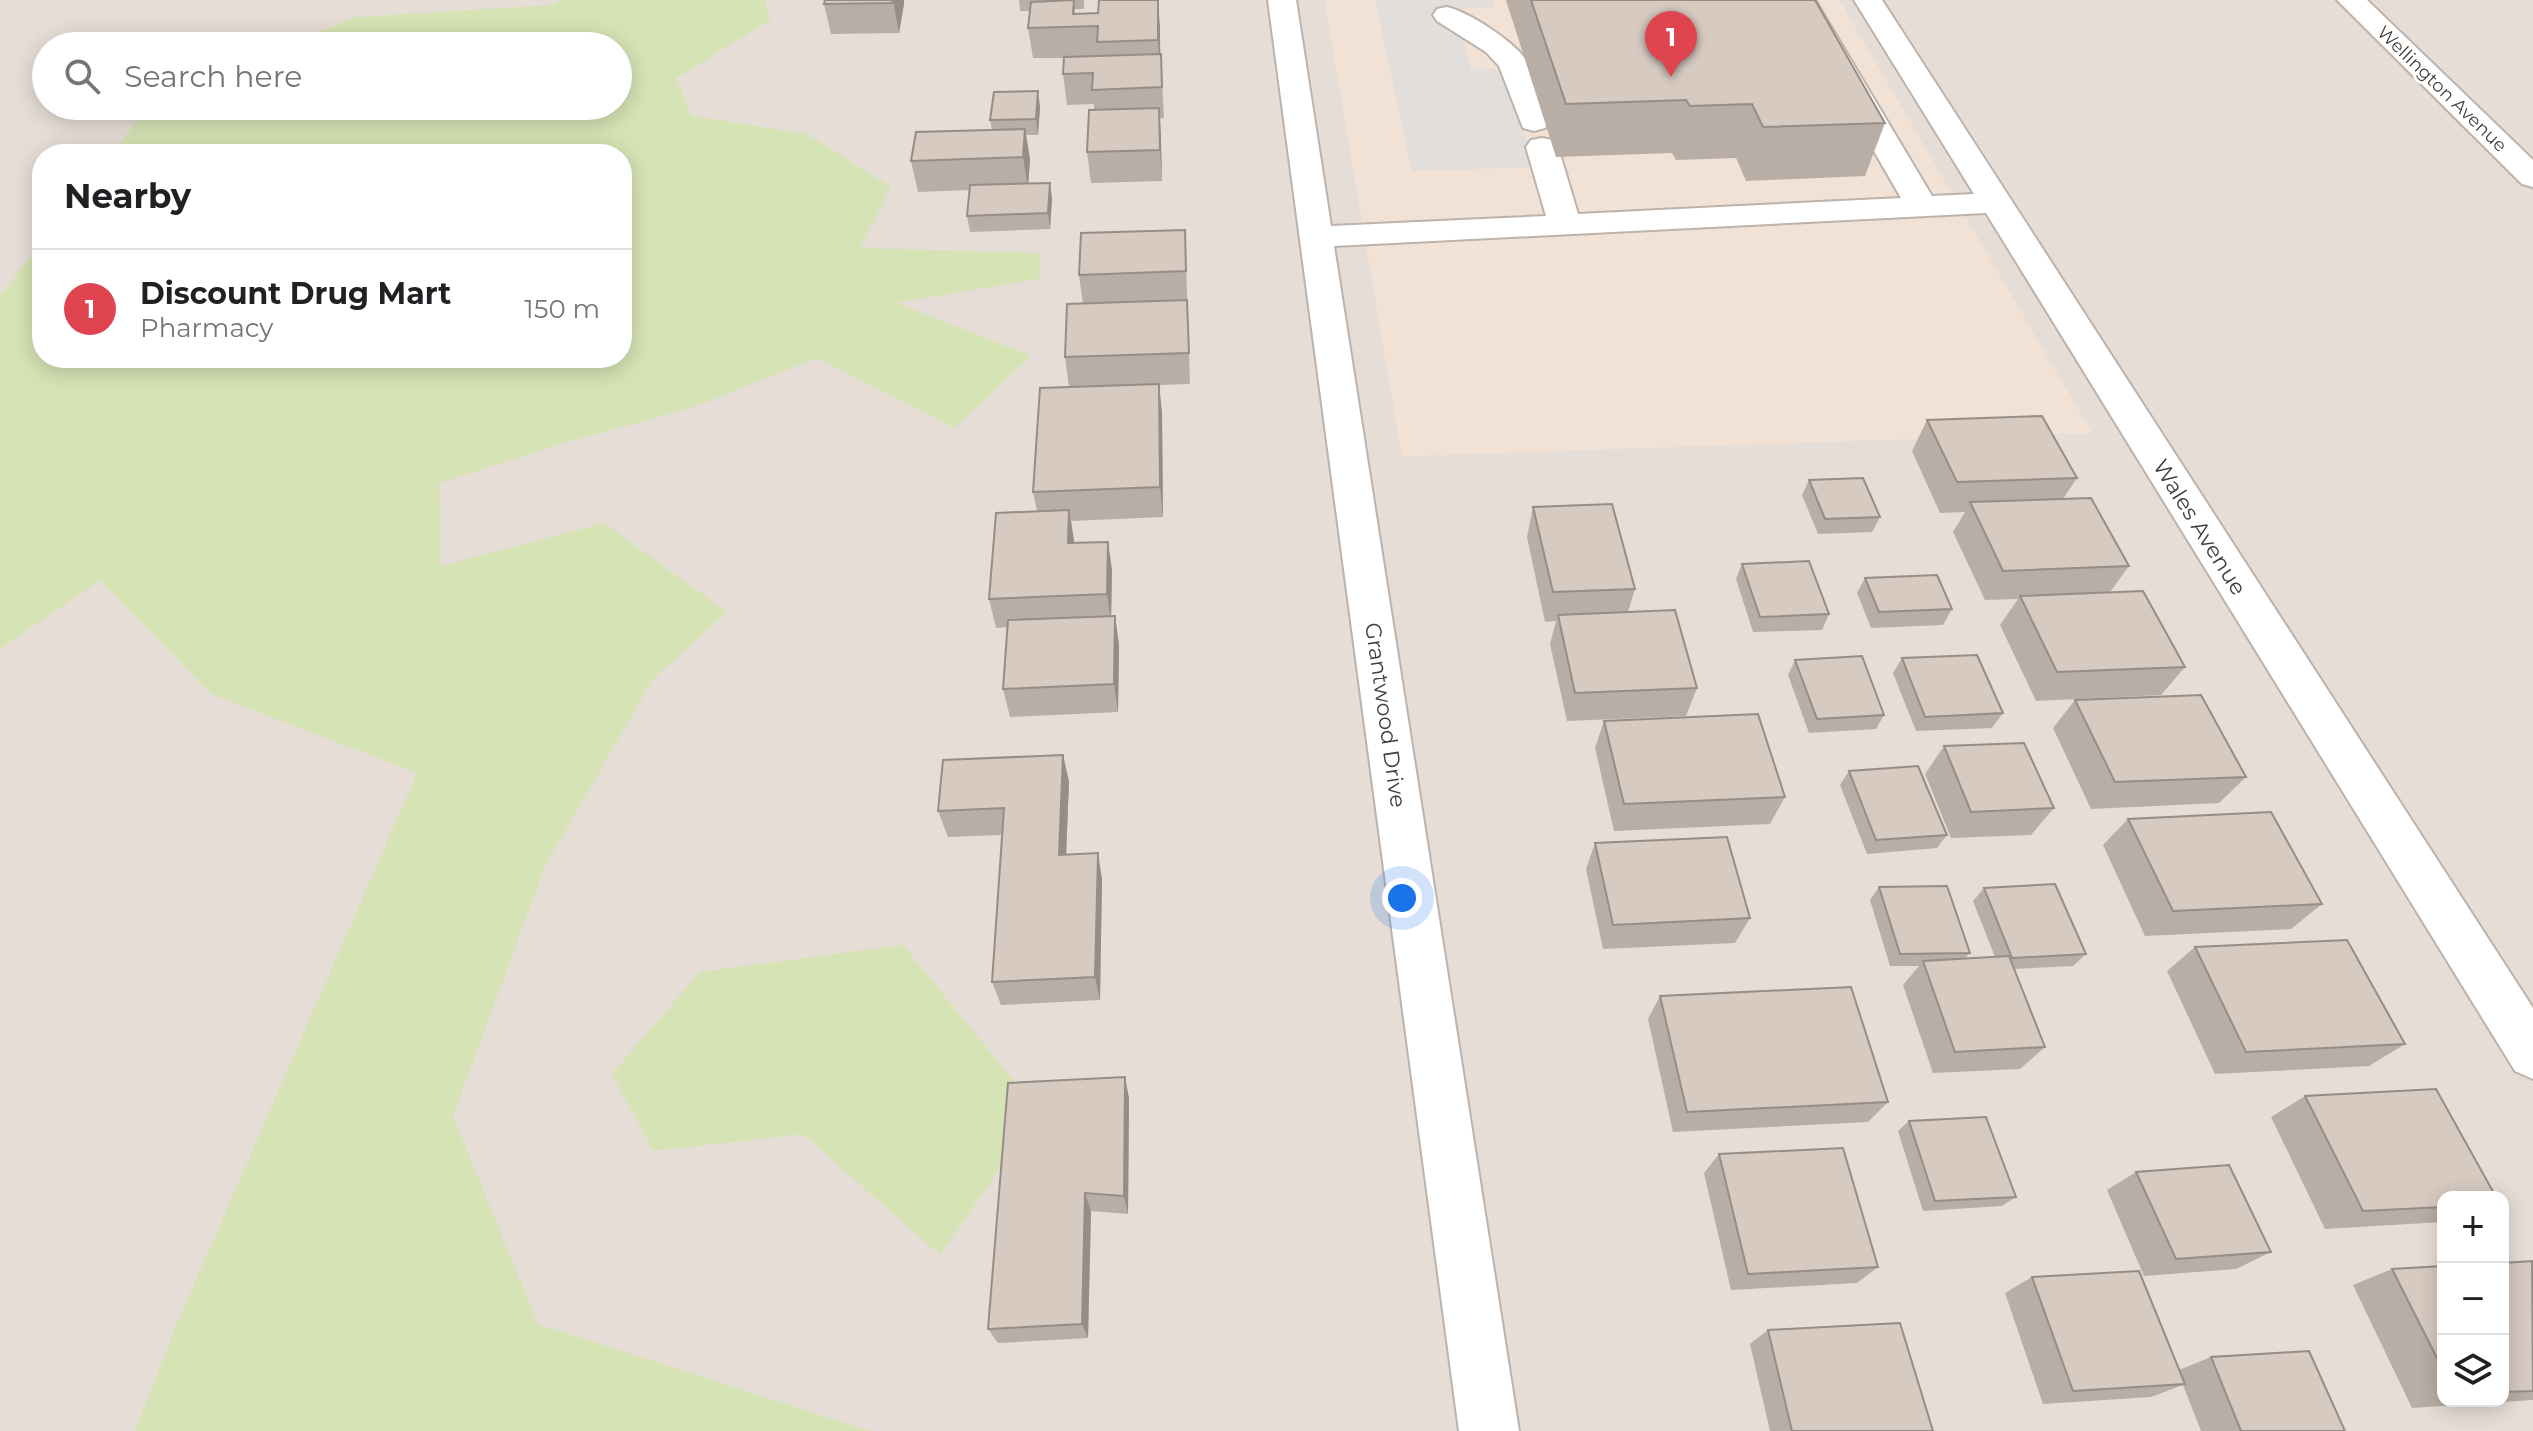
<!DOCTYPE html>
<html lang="en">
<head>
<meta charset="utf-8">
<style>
	body { margin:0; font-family:Montserrat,sans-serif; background:#f6f6f6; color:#202124 }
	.controls { position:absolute; right:24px; bottom:24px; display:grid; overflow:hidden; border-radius:16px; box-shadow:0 4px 20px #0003 }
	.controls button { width:72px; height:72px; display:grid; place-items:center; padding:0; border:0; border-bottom:2px solid #e0e0e0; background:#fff; color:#202124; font:40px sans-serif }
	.you { position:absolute; left:1402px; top:898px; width:28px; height:28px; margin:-20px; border:6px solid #fff; border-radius:50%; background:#1a73e8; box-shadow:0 0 0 12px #1a73e833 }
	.badge { display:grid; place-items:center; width:52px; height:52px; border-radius:50%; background:#0b8043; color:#fff; font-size:26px; font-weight:700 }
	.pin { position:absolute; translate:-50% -66px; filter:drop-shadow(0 2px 4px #0008) }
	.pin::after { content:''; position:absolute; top:42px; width:28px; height:24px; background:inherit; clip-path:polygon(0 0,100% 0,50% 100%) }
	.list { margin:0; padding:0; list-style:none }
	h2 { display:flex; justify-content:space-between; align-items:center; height:104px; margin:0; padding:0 32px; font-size:34px }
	h2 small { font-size:26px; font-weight:400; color:#757577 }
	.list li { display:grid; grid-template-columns:52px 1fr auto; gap:24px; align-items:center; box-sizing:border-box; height:120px; padding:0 32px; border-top:2px solid #e0e0e0 }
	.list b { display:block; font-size:30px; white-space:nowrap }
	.list p { margin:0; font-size:26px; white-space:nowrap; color:#757577 }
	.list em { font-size:26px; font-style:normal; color:#757577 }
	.icon { flex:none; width:44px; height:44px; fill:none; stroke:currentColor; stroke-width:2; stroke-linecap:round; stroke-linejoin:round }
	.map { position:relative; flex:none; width:2533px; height:1431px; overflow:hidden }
	.search { position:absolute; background:#fff; box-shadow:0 4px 20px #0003; left:32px; top:32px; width:600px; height:88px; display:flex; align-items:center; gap:20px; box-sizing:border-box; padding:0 28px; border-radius:44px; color:#757577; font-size:30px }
	.panel { position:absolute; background:#fff; box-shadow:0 4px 20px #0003; left:32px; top:144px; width:600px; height:224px; border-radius:32px }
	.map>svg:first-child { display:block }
	.residential { fill:#e6ded6; fill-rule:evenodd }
	.commercial { fill:#f2e1d5 }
	.green { fill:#d6e3b4 }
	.parking { fill:#e1dedc }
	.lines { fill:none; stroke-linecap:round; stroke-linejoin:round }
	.minor-casing { stroke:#bdb3ab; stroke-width:4 }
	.minor { fill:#fff; fill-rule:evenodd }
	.wall { fill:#b8aea6 }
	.shaded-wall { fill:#968d87 }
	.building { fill:#d6cac1; stroke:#968d87; stroke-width:2 }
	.labels { text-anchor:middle; stroke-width:6; stroke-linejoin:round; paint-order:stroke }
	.far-street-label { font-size:18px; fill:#453d37; stroke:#fff }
	.street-label { font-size:22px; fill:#453d37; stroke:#fff }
</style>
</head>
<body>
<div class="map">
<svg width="2533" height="1431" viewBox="0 0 2533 1431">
	<rect width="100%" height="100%" fill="#f2ede8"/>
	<!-- residential -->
	<path class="residential" d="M 0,0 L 1325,0 L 1402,456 L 2091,432 L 1839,0 L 2533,0 L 2533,1431 L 0,1431 ZM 46,46 L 618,46 L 618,106 L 46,106 ZM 42,154 L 622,154 L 622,358 L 42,358 ZM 2443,1197 L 2503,1197 L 2503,1401 L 2443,1401 Z"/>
	<!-- commercial -->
	<polygon class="commercial" points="1325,0 1839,0 2092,433 1402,456"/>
	<!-- green -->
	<g class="green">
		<polygon points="559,0 764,0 771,20 676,78 692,116 807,134 891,187 860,248 1041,253 1039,279 897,303 1031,356 955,428 817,358 691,408 567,442 439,483 441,566 604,523 727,612 653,679 545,866 453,1116 538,1324 870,1431 135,1431 176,1326 417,773 211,694 100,580 0,649 0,296 42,242 42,358 622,358 622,154 111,154 149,106 618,106 618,46 285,46 355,17 553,5"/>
		<polygon points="903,945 1039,1112 940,1255 803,1134 653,1151 612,1074 700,972"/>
	</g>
	<!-- parking -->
	<polygon class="parking" points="1375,0 1493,0 1495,7 1455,9 1471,69 1505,69 1535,167 1412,171"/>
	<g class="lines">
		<defs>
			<g id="minor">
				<polygon points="1268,0 1296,0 1331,226 1546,216 1526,147 1531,140 1542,138 1553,140 1558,147 1578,214 1901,198 1787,0 1815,0 1932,196 1974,194 1854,0 1882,0 2533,1008 2533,1079 2515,1071 1986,213 1334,246 1519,1431 1459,1431"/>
				<polygon points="2337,0 2367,0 2533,160 2533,187 2522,184"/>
				<path d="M 1447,7 C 1469,12 1517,43 1528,63 C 1537,81 1542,103 1549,122 L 1545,128 L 1534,131 L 1523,128 L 1499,66 L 1486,52 L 1437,21 L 1433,15 L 1437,9 Z"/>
			</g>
		</defs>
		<!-- minor casing -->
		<use href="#minor" class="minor-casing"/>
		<!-- minor -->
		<use href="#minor" class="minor"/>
	</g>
	<!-- wall -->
	<g class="wall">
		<polygon points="825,0 904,0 904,4 899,33 831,34 824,4"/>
		<polygon points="1019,0 1084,0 1084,9 1075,9 1075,14 1098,13 1158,0 1164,118 1160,118 1162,181 1091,183 1087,152 1094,110 1094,104 1067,105 1063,74 1064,58 1033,58 1028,28 1030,11 1020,11"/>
		<polygon points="1506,0 1815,0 1885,123 1865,176 1746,181 1736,158 1676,160 1672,153 1556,157"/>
		<polygon points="1040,107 1038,135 1026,135 1030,159 1028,183 1052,198 1050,229 970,232 967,216 970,190 918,192 911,161 992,130 990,120"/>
		<polygon points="1185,230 1190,384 1159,385 1162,414 1163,517 1071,521 1074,543 1108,542 1112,571 1111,616 1115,616 1119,645 1118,712 1010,717 1003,689 1008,627 996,628 989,599 1037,511 1033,492 1069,387 1065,357 1083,304 1079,275"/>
		<polygon points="1927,420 2077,478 2063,499 2129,566 2110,592 2185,667 2161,695 2036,701 2000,625 2018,599 1985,600 1953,532 1965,512 1940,513 1912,451"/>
		<polygon points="1809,480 1880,517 1872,532 1818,534 1802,495"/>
		<polygon points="1533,507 1635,589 1628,612 1697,688 1686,716 1567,721 1550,644 1556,621 1545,622 1527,537"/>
		<polygon points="1742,564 1829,614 1822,630 1753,632 1736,579"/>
		<polygon points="1865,578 1952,609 1943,625 1871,628 1857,593"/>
		<polygon points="1902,658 2003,713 1992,728 1916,731 1893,673"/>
		<polygon points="1795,660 1884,715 1876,729 1809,733 1788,675"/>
		<polygon points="2075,700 2246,777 2219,803 2091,809 2053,728"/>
		<polygon points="1604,721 1785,797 1770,824 1614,831 1595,748"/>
		<polygon points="1944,746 2054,808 2031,835 1951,838 1925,774"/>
		<polygon points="1063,755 1069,782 1066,855 1102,879 1100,1000 1001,1005 992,982 1002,835 948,837 938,811"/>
		<polygon points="1849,771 1947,835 1937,848 1867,854 1840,785"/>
		<polygon points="2128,819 2322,904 2291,929 2145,936 2103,845"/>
		<polygon points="1595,843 1750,918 1735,943 1603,949 1586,869"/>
		<polygon points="1879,887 1970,953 1964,959 1995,957 1973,901 1984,888 2086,954 2073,966 2014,969 2045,1047 2020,1069 1933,1073 1903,985 1919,966 1890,966 1870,900"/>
		<polygon points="2195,947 2405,1044 2369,1066 2215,1074 2167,971"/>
		<polygon points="1660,996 1888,1102 1868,1122 1673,1132 1648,1019"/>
		<polygon points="2305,1096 2443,1197 2443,1222 2325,1229 2271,1117"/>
		<polygon points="1129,1098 1128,1214 1091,1211 1088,1338 998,1343 988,1329"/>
		<polygon points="1909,1121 2016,1197 2002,1206 1923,1211 1898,1131"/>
		<polygon points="1719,1154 1878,1267 1857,1283 1731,1290 1704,1173"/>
		<polygon points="2136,1172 2271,1252 2236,1269 2144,1276 2107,1190"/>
		<polygon points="2533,1262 2533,1400 2412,1408 2353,1285 2392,1269 2443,1266 2443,1401 2503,1401 2503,1263"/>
		<polygon points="2032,1277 2179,1370 2211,1357 2345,1431 2201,1431 2183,1385 2151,1397 2043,1404 2005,1293"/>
		<polygon points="1768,1330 1933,1431 1770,1431 1750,1344"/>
	</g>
	<!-- shaded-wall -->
	<g class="shaded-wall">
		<polygon points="893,0 904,0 904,4 899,33"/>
		<polygon points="1158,0 1160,28 1160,70 1158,40"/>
		<polygon points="1038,91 1040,107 1038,135 1036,119"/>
		<polygon points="1159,108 1161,138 1162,181 1160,150"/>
		<polygon points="1025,129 1030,159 1028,188 1023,157"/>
		<polygon points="1050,183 1052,198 1050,229 1048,213"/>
		<polygon points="1159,384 1162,414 1163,517 1160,487"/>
		<polygon points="1069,510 1074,540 1073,573 1068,543"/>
		<polygon points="1108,542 1112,571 1111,623 1107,594"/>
		<polygon points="1115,616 1119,645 1118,712 1114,684"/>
		<polygon points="1063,755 1069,782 1065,881 1059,855"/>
		<polygon points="1098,853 1102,879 1100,1000 1095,977"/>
		<polygon points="1125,1077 1129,1098 1128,1214 1124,1196"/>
		<polygon points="1085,1193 1091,1211 1088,1338 1082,1324"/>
	</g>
	<!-- building -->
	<g class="building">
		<polygon points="825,0 893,0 892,3 824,4"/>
		<polygon points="1074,0 1073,14 1098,13 1099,0 1158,0 1158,40 1097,42 1098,26 1028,28 1031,2"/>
		<polygon points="1531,0 1815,0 1885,123 1763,127 1752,104 1690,106 1686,100 1566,104"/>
		<polygon points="1161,54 1162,87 1092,90 1093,73 1063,74 1064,57"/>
		<polygon points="1038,91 1036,119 990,120 994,92"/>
		<polygon points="1159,108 1160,150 1087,152 1089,110"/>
		<polygon points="1025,129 1023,157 911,161 916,132"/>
		<polygon points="1050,183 1048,213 967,216 970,185"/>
		<polygon points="1185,230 1186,271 1079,275 1081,233"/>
		<polygon points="1187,300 1189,353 1065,357 1067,304"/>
		<polygon points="1159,384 1160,487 1033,492 1040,388"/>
		<polygon points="2042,416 2077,478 1957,482 1927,420"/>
		<polygon points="1863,478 1880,517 1825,519 1809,480"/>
		<polygon points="2091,498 2129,566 2003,571 1970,502"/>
		<polygon points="1612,504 1635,589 1553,592 1533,507"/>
		<polygon points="1069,510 1068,543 1108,542 1107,594 989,599 996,513"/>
		<polygon points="1809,561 1829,614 1760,617 1742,564"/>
		<polygon points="1937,575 1952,609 1879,612 1865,578"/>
		<polygon points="2143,591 2185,667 2057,672 2020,596"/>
		<polygon points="1675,610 1697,688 1575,693 1558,615"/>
		<polygon points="1115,616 1114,684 1003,689 1008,620"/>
		<polygon points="1977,655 2003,713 1925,717 1902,658"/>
		<polygon points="1862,656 1884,715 1817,719 1795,660"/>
		<polygon points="2201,695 2246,777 2115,782 2075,700"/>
		<polygon points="1758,714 1785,797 1624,804 1604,721"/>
		<polygon points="2024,743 2054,808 1971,812 1944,746"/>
		<polygon points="1063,755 1059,855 1098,853 1095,977 992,982 1004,808 938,811 943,760"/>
		<polygon points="1918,766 1947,835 1876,840 1849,771"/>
		<polygon points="2271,812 2322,904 2173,911 2128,819"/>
		<polygon points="1727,837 1750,918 1613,925 1595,843"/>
		<polygon points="2055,884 2086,954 2012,958 1984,888"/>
		<polygon points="1947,886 1970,953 1900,954 1879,887"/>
		<polygon points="2347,940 2405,1044 2246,1052 2195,947"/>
		<polygon points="2009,956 2045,1047 1955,1052 1923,961"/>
		<polygon points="1851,987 1888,1102 1687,1112 1660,996"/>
		<polygon points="1125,1077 1124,1196 1085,1193 1082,1324 988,1329 1008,1083"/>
		<polygon points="2436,1089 2496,1197 2443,1197 2443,1207 2363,1211 2305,1096"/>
		<polygon points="1986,1117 2016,1197 1935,1201 1909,1121"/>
		<polygon points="1843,1148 1878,1267 1748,1274 1719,1154"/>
		<polygon points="2229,1165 2271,1252 2176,1259 2136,1172"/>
		<polygon points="2532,1261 2533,1391 2503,1392 2503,1263"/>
		<polygon points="2443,1266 2443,1370 2392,1269"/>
		<polygon points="2139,1271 2185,1384 2073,1391 2032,1277"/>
		<polygon points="1900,1323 1933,1431 1792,1431 1768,1330"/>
		<polygon points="2309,1351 2345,1431 2241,1431 2211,1357"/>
	</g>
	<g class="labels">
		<!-- far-street labels -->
		<g class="far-street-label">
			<text transform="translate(2442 89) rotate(44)" y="6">Wellington Avenue</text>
		</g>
		<!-- street labels -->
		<g class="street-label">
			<text transform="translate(2200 527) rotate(58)" y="8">Wales Avenue</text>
			<text transform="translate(1386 715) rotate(82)" y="8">Grantwood Drive</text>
		</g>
	</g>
</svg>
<div class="controls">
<button>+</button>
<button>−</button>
<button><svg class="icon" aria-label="layers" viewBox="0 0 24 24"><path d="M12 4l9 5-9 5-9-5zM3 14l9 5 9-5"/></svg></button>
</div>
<div class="you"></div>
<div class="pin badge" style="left:1671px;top:77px;background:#e0444e">1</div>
<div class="search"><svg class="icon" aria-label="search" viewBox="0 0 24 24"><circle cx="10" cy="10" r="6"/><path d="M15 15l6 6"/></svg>Search here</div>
<section class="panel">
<h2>Nearby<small></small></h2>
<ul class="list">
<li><span class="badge" style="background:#e0444e">1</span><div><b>Discount Drug Mart</b><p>Pharmacy</p></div><em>150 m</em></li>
</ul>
</section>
</div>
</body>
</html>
